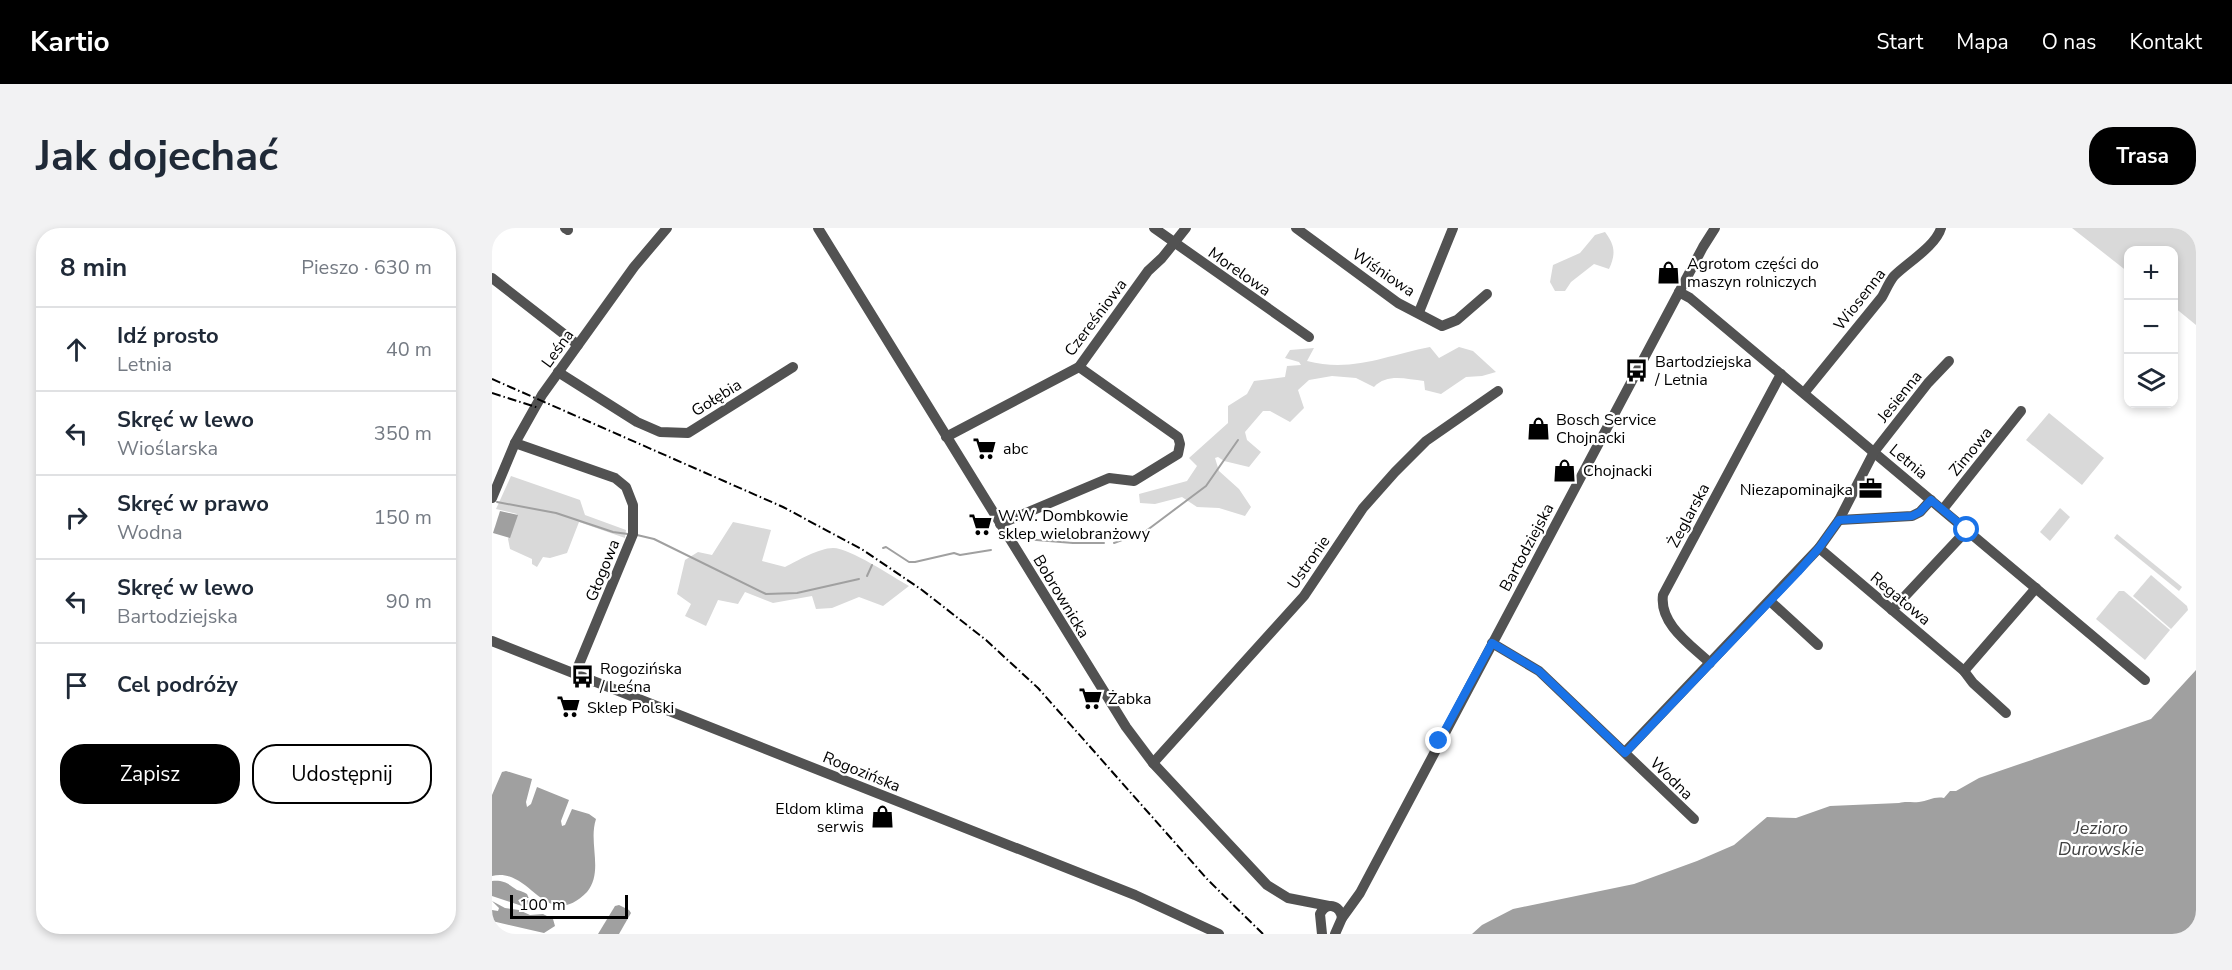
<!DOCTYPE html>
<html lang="pl">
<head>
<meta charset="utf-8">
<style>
	body { margin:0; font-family:"Nunito Sans",sans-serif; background:#f2f2f3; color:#1f2937 }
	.controls { position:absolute; right:18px; top:18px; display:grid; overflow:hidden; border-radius:12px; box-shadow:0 3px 9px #0003 }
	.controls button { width:54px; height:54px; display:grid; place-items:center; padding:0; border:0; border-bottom:2px solid #e0e1e3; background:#fff; color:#1f2937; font:30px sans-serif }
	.scale { position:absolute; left:18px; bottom:15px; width:118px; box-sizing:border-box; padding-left:6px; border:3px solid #000; border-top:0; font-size:16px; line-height:21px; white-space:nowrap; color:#000; -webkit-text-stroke:4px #fff; paint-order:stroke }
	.stop { position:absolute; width:18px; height:18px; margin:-14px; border:4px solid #1a73e8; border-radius:50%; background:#fff }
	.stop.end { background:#1a73e8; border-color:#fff; box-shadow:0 2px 6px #0008 }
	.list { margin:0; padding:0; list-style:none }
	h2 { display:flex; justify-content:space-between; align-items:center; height:78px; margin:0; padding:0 24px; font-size:26px }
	h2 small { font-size:20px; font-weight:400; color:#747a83 }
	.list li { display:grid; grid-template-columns:39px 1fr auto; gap:18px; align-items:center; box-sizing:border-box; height:84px; padding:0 24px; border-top:2px solid #e0e1e3 }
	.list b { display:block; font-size:22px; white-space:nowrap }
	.list p { margin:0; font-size:20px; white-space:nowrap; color:#747a83 }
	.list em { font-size:20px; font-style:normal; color:#747a83 }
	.actions { display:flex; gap:12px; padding:18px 24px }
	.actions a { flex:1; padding:14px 0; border:2px solid #000; border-radius:24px; text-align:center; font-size:21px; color:#000 }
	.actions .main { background:#000; color:#fff }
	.icon { flex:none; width:33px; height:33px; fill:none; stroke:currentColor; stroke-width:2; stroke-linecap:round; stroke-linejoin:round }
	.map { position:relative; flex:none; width:1704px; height:706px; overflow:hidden; border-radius:24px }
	header { display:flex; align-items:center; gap:36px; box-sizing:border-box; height:84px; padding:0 30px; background:#000; color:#fff }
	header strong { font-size:28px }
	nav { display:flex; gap:33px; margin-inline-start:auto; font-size:21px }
	.intro { display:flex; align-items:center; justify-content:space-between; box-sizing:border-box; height:144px; padding:0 36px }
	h1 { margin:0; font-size:42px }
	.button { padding:15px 27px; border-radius:24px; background:#000; color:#fff; font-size:21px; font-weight:700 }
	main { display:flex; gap:36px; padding:0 36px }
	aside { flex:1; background:#fff; border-radius:24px; box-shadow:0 3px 9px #0003 }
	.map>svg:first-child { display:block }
	.green { fill:#d9d9d9 }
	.water { fill:#a0a0a0 }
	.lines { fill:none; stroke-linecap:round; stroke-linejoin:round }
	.stream { stroke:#a0a0a0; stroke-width:2 }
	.minor { stroke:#525252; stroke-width:10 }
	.rail { stroke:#000; stroke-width:2; stroke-dasharray:9 3 1.5 3; stroke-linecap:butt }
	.route { stroke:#1a73e8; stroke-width:8 }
	.labels { text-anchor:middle; stroke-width:4.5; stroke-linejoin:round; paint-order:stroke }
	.poi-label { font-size:16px; fill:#000; stroke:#fff; text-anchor:start }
	.street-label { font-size:16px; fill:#000; stroke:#fff }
	.water-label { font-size:18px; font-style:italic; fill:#414141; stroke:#fff }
</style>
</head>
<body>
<header>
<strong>Kartio</strong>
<nav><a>Start</a><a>Mapa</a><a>O nas</a><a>Kontakt</a></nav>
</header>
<div class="intro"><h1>Jak dojechać</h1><a class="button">Trasa</a></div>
<main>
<aside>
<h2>8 min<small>Pieszo · 630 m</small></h2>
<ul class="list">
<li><svg class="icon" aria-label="ahead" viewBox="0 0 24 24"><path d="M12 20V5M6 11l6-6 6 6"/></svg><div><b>Idź prosto</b><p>Letnia</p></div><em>40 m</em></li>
<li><svg class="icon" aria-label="left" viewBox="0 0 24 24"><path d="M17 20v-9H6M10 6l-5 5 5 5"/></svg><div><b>Skręć w lewo</b><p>Wioślarska</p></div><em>350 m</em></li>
<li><svg class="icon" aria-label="right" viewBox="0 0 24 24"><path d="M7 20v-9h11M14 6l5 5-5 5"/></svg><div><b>Skręć w prawo</b><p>Wodna</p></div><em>150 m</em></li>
<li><svg class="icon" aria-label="left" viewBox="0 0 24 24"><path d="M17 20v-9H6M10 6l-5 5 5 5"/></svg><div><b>Skręć w lewo</b><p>Bartodziejska</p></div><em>90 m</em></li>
<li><svg class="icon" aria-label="arrive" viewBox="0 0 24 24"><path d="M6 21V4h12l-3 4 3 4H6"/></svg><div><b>Cel podróży</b></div></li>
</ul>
<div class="actions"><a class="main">Zapisz</a><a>Udostępnij</a></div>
</aside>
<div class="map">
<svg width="1704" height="706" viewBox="0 0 1704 706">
	<rect width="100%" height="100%" fill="#fff"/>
	<!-- green -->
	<g class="green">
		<polygon points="1580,0 1704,0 1704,97 1682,79 1682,22 1636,22 1636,44"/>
		<path d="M 1113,4 C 1123,17 1124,26 1117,41 L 1102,36 L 1079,54 L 1073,63 L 1063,63 L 1058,54 L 1061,37 L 1088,25 L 1103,7 Z"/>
		<path d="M 938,119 L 947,130 L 967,119 L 981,123 L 1004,144 L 990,148 L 974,149 L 949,166 L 933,162 L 932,153 C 914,151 895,145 882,159 L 864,150 L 840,148 L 817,152 L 806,162 L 812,180 L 798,194 L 778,183 L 771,183 L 753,204 L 755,212 L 769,224 L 757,239 L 732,233 L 726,229 L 723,230 L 727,243 L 747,261 L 759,279 L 753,288 L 727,280 L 705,279 L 690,269 L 663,276 L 648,275 L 647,266 L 695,253 L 705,238 L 697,230 L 736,195 L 736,178 L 755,166 L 762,153 L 793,149 L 795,138 L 809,137 L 807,134 L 793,130 L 798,122 L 822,120 L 815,133 C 860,145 895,127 938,119 Z"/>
		<polygon points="1557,185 1612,230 1590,257 1534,212"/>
		<polygon points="19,248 88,272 93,287 134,302 133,310 87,294 75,325 58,330 51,329 45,339 40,336 40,331 18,321 16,311 25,286 4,281"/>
		<polygon points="1568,280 1578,289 1558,313 1548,304"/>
		<path d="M 241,294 L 279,302 L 270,333 L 293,339 C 305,333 327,320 341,320 C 358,320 401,349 417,358 L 391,378 L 367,369 L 340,380 L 324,381 L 320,368 L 281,375 L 253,364 L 246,376 L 226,372 L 214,398 L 193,388 L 199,376 L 185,366 L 193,332 L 206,324 L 220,327 Z"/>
		<polygon points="1625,306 1690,359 1687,363 1622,310"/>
		<polygon points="1659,347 1695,378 1696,382 1679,401 1641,368"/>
		<polygon points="1627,363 1632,363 1678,402 1653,432 1604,391"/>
	</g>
	<!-- water -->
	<g class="water">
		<polygon points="8,283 26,287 18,310 1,305"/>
		<path d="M 1704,442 L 1704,706 L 980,706 L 990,697 L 1021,681 L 1142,656 L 1205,633 L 1242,617 L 1275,589 L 1304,590 L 1338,578 L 1407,575 C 1415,573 1419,575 1427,574 C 1436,573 1442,568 1452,570 L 1458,563 L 1464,563 L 1487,550 L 1659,491 Z"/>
		<path d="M 14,543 L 40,551 L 34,574 L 35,579 L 39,576 L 45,559 L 77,572 L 69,593 L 70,598 L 73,597 L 80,581 L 97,586 L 104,591 C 96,615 112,643 95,664 C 53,706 39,638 0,648 L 0,567 L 10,544 Z"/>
		<path d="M 0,653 C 13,652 16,656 25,662 C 29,663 32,664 35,666 L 38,673 L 35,677 L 30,678 L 0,668 Z"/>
		<polygon points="0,673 13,680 27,682 38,687 51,686 61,691 63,698 52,705 0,693 0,682 6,683 7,680"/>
		<polygon points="127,677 137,682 139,685 127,706 106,706 123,678"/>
	</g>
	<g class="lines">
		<!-- stream -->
		<g class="stream">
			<polyline points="5,274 64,285 121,304 136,306"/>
			<polyline points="145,307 162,311 274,366 305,365 367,351"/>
			<polyline points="532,311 581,315 612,315"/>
			<polyline points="622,315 654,303 714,258 746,212"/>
			<polyline points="391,320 394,319 417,334 423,334 462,325 468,327 499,322"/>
			<polyline points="375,348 380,337"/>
		</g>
		<!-- minor -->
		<g class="minor">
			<polyline points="73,0 76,2"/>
			<polyline points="326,0 634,499 661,535 775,657 796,670 837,678"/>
			<polyline points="662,0 817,109"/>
			<polyline points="804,0 906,75 950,98 965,92 995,66"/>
			<polyline points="0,50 86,117"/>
			<polyline points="1187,64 1198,70 1653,452"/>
			<polyline points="927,84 961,0"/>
			<polyline points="66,144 145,194 168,204 196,205 301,139"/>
			<path d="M 1312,165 L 1390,69 C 1394,62 1397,54 1402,48 C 1415,35 1444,18 1449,0"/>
			<polyline points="454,209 587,139 656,43 670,30 694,0"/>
			<polyline points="23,215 123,250 134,259 141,277 141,306 83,446"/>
			<polyline points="0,270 23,215 50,167 142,39 175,0"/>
			<polyline points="1451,281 1529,183"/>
			<polyline points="1347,292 1420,288 1428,284 1439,272"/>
			<polyline points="508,296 617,250 642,253 686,226 688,216 686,209 587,139"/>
			<polyline points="1327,320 1472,443 1481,455 1514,485"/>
			<polyline points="1278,373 1326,417"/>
			<polyline points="1400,382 1475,302"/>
			<polyline points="0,413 643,667 727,706"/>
			<polyline points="1000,415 1047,443 1202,591"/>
			<path d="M 1218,435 C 1199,417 1167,396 1171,367 L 1289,146"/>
			<polyline points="1472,443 1544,360"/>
			<polyline points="1133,524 1327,320 1347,292 1382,224 1436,155 1457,133"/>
			<polyline points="661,535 812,368 871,280 903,244 934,213 1006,163"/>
			<path d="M 830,706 L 828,686 C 834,674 848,676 850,690"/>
			<polyline points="843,706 850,690 868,665 1211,19 1223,0"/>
		</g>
		<!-- rail -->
		<g class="rail">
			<polyline points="0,151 291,279 371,322 430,362 494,412 546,460 716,652 771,706"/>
			<polyline points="0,165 47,180"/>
		</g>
	</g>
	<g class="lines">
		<!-- route -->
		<polyline class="route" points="947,513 1000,415 1047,443 1133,525 1306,344 1327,320 1347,292 1420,288 1428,284 1439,272 1475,302"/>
	</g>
	<!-- icons -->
	<defs>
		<symbol id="shop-bare" viewBox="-9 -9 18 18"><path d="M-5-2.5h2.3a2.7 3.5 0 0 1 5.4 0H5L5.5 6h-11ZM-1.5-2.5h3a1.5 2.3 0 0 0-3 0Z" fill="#000" stroke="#fff" stroke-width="2.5" paint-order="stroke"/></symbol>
		<symbol id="bus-bare" viewBox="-9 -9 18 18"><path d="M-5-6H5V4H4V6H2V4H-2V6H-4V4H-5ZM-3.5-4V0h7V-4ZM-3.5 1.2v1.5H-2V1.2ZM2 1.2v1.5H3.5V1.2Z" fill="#000" stroke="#fff" stroke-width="2.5" paint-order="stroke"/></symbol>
		<symbol id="supermarket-bare" viewBox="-9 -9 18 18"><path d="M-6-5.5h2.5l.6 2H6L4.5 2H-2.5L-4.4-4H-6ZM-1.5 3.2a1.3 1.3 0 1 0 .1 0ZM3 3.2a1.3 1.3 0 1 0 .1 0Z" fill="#000" stroke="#fff" stroke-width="2.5" paint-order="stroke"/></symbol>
		<symbol id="office-bare" viewBox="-9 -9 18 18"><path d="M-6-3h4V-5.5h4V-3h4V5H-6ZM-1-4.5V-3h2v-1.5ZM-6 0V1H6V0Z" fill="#000" stroke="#fff" stroke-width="2.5" paint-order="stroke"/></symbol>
	</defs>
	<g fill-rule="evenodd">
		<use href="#shop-bare" x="1160" y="28" width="33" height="33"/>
		<use href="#bus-bare" x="1128" y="126" width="33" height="33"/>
		<use href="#shop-bare" x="1030" y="184" width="33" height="33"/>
		<use href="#supermarket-bare" x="476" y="204" width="33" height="33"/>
		<use href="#shop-bare" x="1056" y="226" width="33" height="33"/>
		<use href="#office-bare" x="1362" y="244" width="33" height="33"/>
		<use href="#supermarket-bare" x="472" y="280" width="33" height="33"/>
		<use href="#bus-bare" x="74" y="432" width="33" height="33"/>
		<use href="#supermarket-bare" x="582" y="454" width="33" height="33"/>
		<use href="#supermarket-bare" x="60" y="462" width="33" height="33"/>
		<use href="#shop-bare" x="374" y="572" width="33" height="33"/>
	</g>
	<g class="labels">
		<!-- poi labels -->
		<g class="poi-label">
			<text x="1195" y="41">Agrotom części do<tspan x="1195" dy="18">maszyn rolniczych</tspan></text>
			<text x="1163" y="139">Bartodziejska<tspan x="1163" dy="18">/ Letnia</tspan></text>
			<text x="1064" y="197">Bosch Service<tspan x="1064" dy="18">Chojnacki</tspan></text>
			<text x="511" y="226">abc</text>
			<text x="1091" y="248">Chojnacki</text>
			<text x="1361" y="267" text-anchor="end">Niezapominajka</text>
			<text x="506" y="293">W.W. Dombkowie<tspan x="506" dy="18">sklep wielobranżowy</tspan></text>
			<text x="108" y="446">Rogozińska<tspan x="108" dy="18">/ Leśna</tspan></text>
			<text x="616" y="476">Żabka</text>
			<text x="95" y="485">Sklep Polski</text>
			<text x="372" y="586" text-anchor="end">Eldom klima<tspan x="372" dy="18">serwis</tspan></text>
		</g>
		<!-- street labels -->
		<g class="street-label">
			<text transform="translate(748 43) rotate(35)" y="6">Morelowa</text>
			<text transform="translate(892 44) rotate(34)" y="6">Wiśniowa</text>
			<text transform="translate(1367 71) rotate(-52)" y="6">Wiosenna</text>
			<text transform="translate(603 89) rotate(-53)" y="6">Czereśniowa</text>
			<text transform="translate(65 120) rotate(-54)" y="6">Leśna</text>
			<text transform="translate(1407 168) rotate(-51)" y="6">Jesienna</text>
			<text transform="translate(224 169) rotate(-32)" y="6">Gołębia</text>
			<text transform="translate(1478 223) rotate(-51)" y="6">Zimowa</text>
			<text transform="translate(1417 233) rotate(40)" y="6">Letnia</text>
			<text transform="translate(1196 287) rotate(-62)" y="6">Żeglarska</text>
			<text transform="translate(1034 319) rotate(-62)" y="6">Bartodziejska</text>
			<text transform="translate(816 334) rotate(-55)" y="6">Ustronie</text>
			<text transform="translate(110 342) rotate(-68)" y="6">Głogowa</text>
			<text transform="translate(570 368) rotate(59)" y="6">Bobrownicka</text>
			<text transform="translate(1409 370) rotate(40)" y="6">Regatowa</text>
			<text transform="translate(370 543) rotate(22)" y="6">Rogozińska</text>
			<text transform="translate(1180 550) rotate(44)" y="6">Wodna</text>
		</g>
		<!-- water labels -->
		<g class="water-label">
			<text x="1609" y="606">Jezioro<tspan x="1609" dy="21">Durowskie</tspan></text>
		</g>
	</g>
</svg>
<div class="controls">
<button>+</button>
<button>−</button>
<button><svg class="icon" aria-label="layers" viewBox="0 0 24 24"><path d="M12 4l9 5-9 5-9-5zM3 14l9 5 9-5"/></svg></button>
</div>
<div class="scale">100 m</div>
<div class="stop" style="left:1475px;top:302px"></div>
<div class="stop end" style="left:947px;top:513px"></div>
</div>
</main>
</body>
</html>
